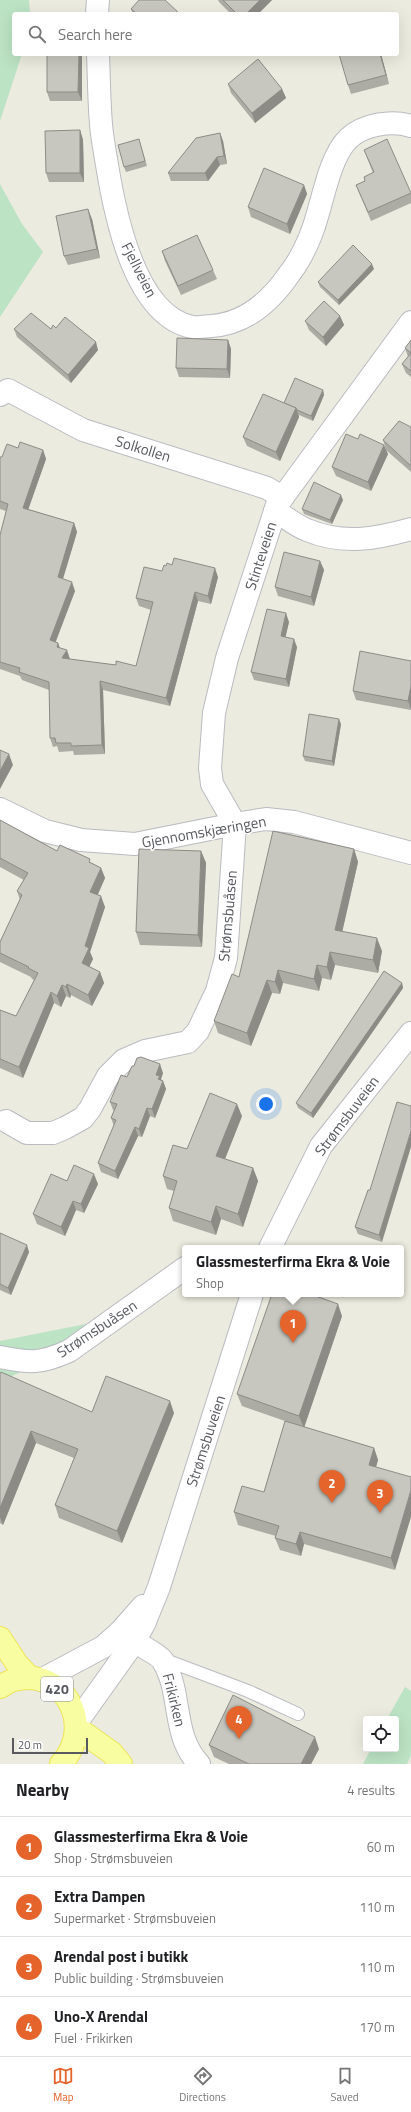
<!DOCTYPE html>
<html lang="en">
<head>
<meta charset="utf-8">
<style>
	body { margin:0; font-family:"Titillium Web",sans-serif; background:#f2f2f2; color:#202124 }
	.controls { position:absolute; right:12px; bottom:12px; display:grid; overflow:hidden; border-radius:4px; box-shadow:0 4px 16px #0002 }
	.controls button { width:36px; height:36px; display:grid; place-items:center; padding:0; border:0; border-bottom:1px solid #e0e0e0; background:#fff; color:#202124; font:20px sans-serif }
	.scale { position:absolute; left:12px; bottom:10px; width:76px; box-sizing:border-box; padding-left:4px; border:2px solid #585a60; border-top:0; font-size:11px; line-height:14px; white-space:nowrap; color:#585a60; -webkit-text-stroke:3px #fff; paint-order:stroke }
	.you { position:absolute; left:266px; top:1104px; width:14px; height:14px; margin:-10px; border:3px solid #fff; border-radius:50%; background:#1a73e8; box-shadow:0 0 0 6px #1a73e833 }
	.badge { display:grid; place-items:center; width:26px; height:26px; border-radius:50%; background:#e5642c; color:#fff; font-size:13px; font-weight:700 }
	.pin { position:absolute; translate:-50% -33px; filter:drop-shadow(0 1px 2px #0008) }
	.pin::after { content:''; position:absolute; top:21px; width:14px; height:12px; background:inherit; clip-path:polygon(0 0,100% 0,50% 100%) }
	.popup { position:absolute; left:182px; top:1245px; width:222px; height:52px; box-sizing:border-box; display:grid; place-content:center; border-radius:4px; background:#fff; filter:drop-shadow(0 1px 3px #0005); font-size:13px; white-space:nowrap; color:#757577 }
	.popup b { font-size:15px; color:#202124 }
	.popup::after { content:''; position:absolute; left:50%; top:100%; margin-left:-8px; border:8px solid transparent; border-top-color:#fff }
	.list { margin:0; padding:0; list-style:none }
	h2 { display:flex; justify-content:space-between; align-items:center; height:52px; margin:0; padding:0 16px; font-size:17px }
	h2 small { font-size:13px; font-weight:400; color:#757577 }
	.list li { display:grid; grid-template-columns:26px 1fr auto; gap:12px; align-items:center; box-sizing:border-box; height:60px; padding:0 16px; border-top:1px solid #e0e0e0 }
	.list b { display:block; font-size:15px; white-space:nowrap }
	.list p { margin:0; font-size:13px; white-space:nowrap; color:#757577 }
	.list em { font-size:13px; font-style:normal; color:#757577 }
	.icon { flex:none; width:22px; height:22px; fill:none; stroke:currentColor; stroke-width:2; stroke-linecap:round; stroke-linejoin:round }
	.map { position:relative; flex:none; width:411px; height:1764px; overflow:hidden }
	.search { position:absolute; background:#fff; box-shadow:0 4px 16px #0002; left:12px; right:12px; top:12px; height:44px; display:flex; align-items:center; gap:10px; box-sizing:border-box; padding:0 14px; border-radius:4px; color:#757577; font-size:15px }
	.sheet { height:292px; background:#fff }
	nav { display:flex; justify-content:space-around; align-items:center; box-sizing:border-box; height:56px; border-top:1px solid #e0e0e0; background:#fff; font-size:11px; color:#757577 }
	nav a { display:grid; justify-items:center; gap:2px }
	nav .on { color:#e5642c }
	.map>svg:first-child { display:block }
	.green { fill:#bce3c4 }
	.lines { fill:none; stroke-linecap:round; stroke-linejoin:round }
	.service-casing { stroke:#babbc1; stroke-width:14 }
	.minor-casing { stroke:#babbc1; stroke-width:24 }
	.tertiary-casing { stroke:#babbc1; stroke-width:24 }
	.primary-casing { stroke:#eee556; stroke-width:24 }
	.service { stroke:#fff; stroke-width:12 }
	.minor { stroke:#fff; stroke-width:22 }
	.tertiary { stroke:#fff; stroke-width:22 }
	.primary { stroke:#f8fda2; stroke-width:22 }
	.wall { fill:#acaba4 }
	.shaded-wall { fill:#8c8b86 }
	.building { fill:#c8c7bf; stroke:#8c8b86 }
	.labels { text-anchor:middle; stroke-width:3; stroke-linejoin:round; paint-order:stroke }
	.shield { fill:#fff; stroke:#8a8c90; stroke-width:1 }
	.shield-label { font-size:14px; font-weight:bold; fill:#585a60 }
	.street-label { font-size:15px; fill:#585a60; stroke:#fff }
</style>
</head>
<body>
<div class="map">
<svg width="411" height="1764" viewBox="0 0 411 1764">
	<rect width="100%" height="100%" fill="#ebebdf"/>
	<!-- green -->
	<g class="green">
		<polygon points="0,0 29,0 30,14 14,14 14,54 22,54 0,121"/>
		<polygon points="0,184 22,224 43,252 0,317"/>
		<polygon points="111,1319 47,1361 0,1381 0,1341"/>
		<polygon points="405,1687 411,1691 411,1755 407,1764 363,1764 371,1749 396,1749 396,1719 387,1719"/>
	</g>
	<g class="lines">
		<defs>
			<polyline id="service" points="163,1659 248,1691 298,1714"/>
			<g id="minor">
				<polyline points="97,14 98,0"/>
				<path d="M 98,54 C 99,77 99,101 101,124 C 102,138 105,152 107,165 C 115,214 134,315 192,327 C 198,328 205,326 211,326 C 245,324 271,301 290,273 C 298,263 305,249 310,237 C 322,210 327,160 348,139 C 363,124 392,120 411,126"/>
				<polyline points="0,395 8,390 83,430 267,488 282,497"/>
				<path d="M 275,511 C 286,517 296,526 307,530 C 343,545 375,539 411,529"/>
				<polyline points="0,809 45,831 81,840 135,844 235,824 226,958 217,991 198,1031 188,1042 145,1051 124,1060 108,1076 90,1109 83,1118 65,1128 53,1133 27,1133 6,1121"/>
				<path d="M 0,1357 C 30,1363 40,1364 69,1351 L 185,1268"/>
				<path d="M 120,1632 C 127,1638 160,1655 163,1661 C 183,1694 171,1734 199,1764"/>
			</g>
			<g id="tertiary">
				<polyline points="411,322 277,505 227,658 214,713 210,768 212,784 235,824 266,819 294,822 411,853"/>
				<polyline points="270,1248 321,1146 411,1033"/>
				<polyline points="41,1680 103,1647 120,1632 143,1606"/>
				<polyline points="77,1722 134,1642 144,1624 159,1587 252,1294"/>
			</g>
			<g id="primary">
				<polyline points="0,1638 17,1664 30,1678"/>
				<path d="M 0,1687 C 4,1685 9,1681 14,1680 C 64,1666 96,1726 61,1764"/>
				<polyline points="77,1728 112,1753 121,1764"/>
			</g>
		</defs>
		<!-- service casing -->
		<use href="#service" class="service-casing"/>
		<!-- minor casing -->
		<use href="#minor" class="minor-casing"/>
		<!-- tertiary casing -->
		<use href="#tertiary" class="tertiary-casing"/>
		<!-- primary casing -->
		<use href="#primary" class="primary-casing"/>
		<!-- service -->
		<use href="#service" class="service"/>
		<!-- minor -->
		<use href="#minor" class="minor"/>
		<!-- tertiary -->
		<use href="#tertiary" class="tertiary"/>
		<!-- primary -->
		<use href="#primary" class="primary"/>
	</g>
	<!-- wall -->
	<g class="wall">
		<polygon points="218,0 272,0 258,14 231,14 219,2"/>
		<polygon points="131,9 180,14 133,14"/>
		<polygon points="381,54 389,84 351,94 348,85"/>
		<polygon points="82,57 82,101 50,101 47,92"/>
		<polygon points="228,84 282,89 286,98 255,123 231,93"/>
		<polygon points="80,130 83,140 84,182 49,182 46,173"/>
		<polygon points="220,133 223,141 227,164 220,165 208,181 171,181 168,173"/>
		<polygon points="139,139 147,166 126,172 124,167"/>
		<polygon points="364,150 411,193 411,203 371,221 356,185 365,181 364,177 373,173"/>
		<polygon points="304,185 307,194 290,234 251,217 248,207"/>
		<polygon points="92,219 100,258 68,265 64,256"/>
		<polygon points="162,251 213,270 217,279 181,295 165,261"/>
		<polygon points="374,269 339,305 320,287 318,282"/>
		<polygon points="340,316 344,325 326,346 309,330 305,321"/>
		<polygon points="56,328 98,350 71,383 17,337 14,329"/>
		<polygon points="228,340 231,349 230,378 179,377 176,368"/>
		<polygon points="411,340 411,377 406,373 402,364 408,357 405,348"/>
		<polygon points="323,390 324,395 313,421 299,415 299,417 280,461 247,446 243,437 284,403"/>
		<polygon points="411,427 411,472 386,450 383,440"/>
		<polygon points="18,448 43,450 46,459 28,509 74,523 77,532 63,579 75,591 55,642 58,643 60,648 70,659 116,665 136,666 151,610 139,606 136,598 162,571 218,577 211,604 198,601 170,706 103,690 105,754 74,755 73,751 59,752 57,746 53,747 50,738 49,690 22,680 20,676 0,669 0,535 6,511 0,509 0,457 2,457"/>
		<polygon points="388,454 371,491 336,476 332,467"/>
		<polygon points="343,500 332,524 304,514 302,509"/>
		<polygon points="320,561 324,570 314,606 278,596 275,587"/>
		<polygon points="289,622 285,637 297,647 289,687 254,680 251,672"/>
		<polygon points="411,661 411,710 356,700 353,691"/>
		<polygon points="341,724 334,766 305,761 303,756"/>
		<polygon points="0,820 57,851 92,863 101,868 105,878 98,894 105,907 90,952 93,959 89,966 100,972 104,983 92,1006 71,995 70,998 66,996 61,1007 54,1003 23,1078 0,1068 0,1010 16,1016 34,980 32,979 31,977 0,962 0,942 20,900 17,891 24,880 0,867"/>
		<polygon points="354,849 358,862 342,931 382,951 378,973 335,965 331,980 322,978 319,991 283,983 280,994 272,993 251,1046 218,1033 214,1021 239,977"/>
		<polygon points="201,851 206,863 202,947 140,945 136,932"/>
		<polygon points="402,983 403,988 313,1118 298,1108 296,1103"/>
		<polygon points="163,1073 161,1079 163,1081 166,1089 155,1118 150,1116 142,1137 138,1136 118,1179 101,1172 98,1163 114,1126 111,1118 114,1110 113,1110 110,1102 127,1077"/>
		<polygon points="242,1116 225,1159 253,1168 258,1181 243,1227 221,1219 216,1235 173,1221 169,1208 174,1191 167,1189 163,1176 187,1149"/>
		<polygon points="67,1181 98,1184 84,1213 76,1210 65,1236 37,1224 33,1214"/>
		<polygon points="368,1190 382,1242 358,1234 355,1227"/>
		<polygon points="0,1233 29,1252 11,1295 0,1290"/>
		<polygon points="342,1316 304,1427 374,1448 378,1460 376,1467 395,1570 304,1544 301,1556 280,1550 275,1538 276,1536 238,1525 234,1512 264,1492 285,1421 242,1406 237,1394"/>
		<polygon points="0,1374 92,1412 174,1413 122,1543 59,1518 55,1505 74,1458 36,1443 3,1525 0,1523"/>
		<polygon points="209,1745 319,1749 311,1764 229,1764 214,1757"/>
	</g>
	<!-- shaded-wall -->
	<g class="shaded-wall">
		<polygon points="260,0 272,0 258,14 246,14"/>
		<polygon points="79,54 81,54 82,57 82,101 78,92"/>
		<polygon points="380,54 381,54 389,84 386,75"/>
		<polygon points="282,89 286,98 255,123 252,113"/>
		<polygon points="80,130 83,140 84,182 80,173"/>
		<polygon points="220,133 223,141 227,164 224,156"/>
		<polygon points="217,157 220,165 208,181 205,173"/>
		<polygon points="304,185 307,194 290,234 287,224"/>
		<polygon points="88,209 92,219 100,258 97,249"/>
		<polygon points="372,264 374,269 339,305 338,300"/>
		<polygon points="340,316 344,325 326,346 323,337"/>
		<polygon points="228,340 231,349 230,378 227,369"/>
		<polygon points="96,342 98,350 71,383 68,375"/>
		<polygon points="323,390 324,395 313,421 311,416"/>
		<polygon points="296,408 299,417 280,461 276,452"/>
		<polygon points="384,445 388,454 371,491 368,482"/>
		<polygon points="43,450 46,459 26,516 23,508"/>
		<polygon points="341,495 343,500 332,524 330,520"/>
		<polygon points="74,523 77,532 61,585 58,577"/>
		<polygon points="320,561 324,570 314,606 311,597"/>
		<polygon points="215,568 218,577 211,604 208,596"/>
		<polygon points="72,582 75,591 53,649 50,640"/>
		<polygon points="195,592 198,601 170,706 166,698"/>
		<polygon points="286,613 289,622 284,644 281,636"/>
		<polygon points="294,639 297,647 289,687 286,679"/>
		<polygon points="58,643 61,652 57,647"/>
		<polygon points="67,650 70,659 62,658"/>
		<polygon points="100,681 103,690 105,754 102,745"/>
		<polygon points="411,686 411,709 408,701"/>
		<polygon points="339,719 341,724 334,766 332,761"/>
		<polygon points="9,754 13,765 0,789 0,771"/>
		<polygon points="354,849 358,862 340,942 335,930"/>
		<polygon points="201,851 206,863 202,947 198,935"/>
		<polygon points="101,868 105,878 94,903 90,892"/>
		<polygon points="101,896 105,907 90,952 93,959 86,974 82,963 85,946"/>
		<polygon points="377,938 382,951 378,973 373,960"/>
		<polygon points="330,952 335,965 331,980 327,967"/>
		<polygon points="317,965 322,978 319,991 314,979"/>
		<polygon points="278,970 283,983 280,994 275,982"/>
		<polygon points="100,972 104,983 92,1006 88,995"/>
		<polygon points="267,980 272,993 251,1046 247,1033"/>
		<polygon points="402,983 403,988 313,1118 311,1113"/>
		<polygon points="67,984 71,995 70,998 66,987"/>
		<polygon points="62,985 66,996 61,1007 57,996"/>
		<polygon points="51,992 54,1003 23,1078 19,1067"/>
		<polygon points="160,1064 163,1073 161,1079 162,1083 163,1081 166,1089 155,1118 152,1109 156,1075"/>
		<polygon points="237,1104 242,1116 221,1169 216,1156"/>
		<polygon points="147,1108 150,1116 142,1137 139,1129"/>
		<polygon points="135,1127 138,1136 118,1179 115,1171"/>
		<polygon points="411,1131 411,1147 382,1242 379,1235"/>
		<polygon points="253,1168 258,1181 243,1227 238,1214"/>
		<polygon points="94,1174 98,1184 84,1213 81,1204"/>
		<polygon points="73,1201 76,1210 65,1236 61,1227"/>
		<polygon points="216,1206 221,1219 216,1235 211,1222"/>
		<polygon points="27,1245 29,1252 11,1295 8,1288"/>
		<polygon points="338,1304 342,1316 304,1428 299,1416"/>
		<polygon points="170,1401 174,1413 122,1543 117,1531"/>
		<polygon points="31,1431 36,1443 3,1525 0,1517 0,1508"/>
		<polygon points="374,1448 378,1460 373,1477 369,1465"/>
		<polygon points="411,1490 411,1517 395,1570 391,1558"/>
		<polygon points="300,1532 304,1544 301,1556 296,1544"/>
		<polygon points="315,1737 319,1749 311,1764 301,1764"/>
	</g>
	<!-- building -->
	<g class="building">
		<polygon points="139,0 165,0 180,14 137,14 131,9"/>
		<polygon points="223,0 260,0 246,14 237,14"/>
		<polygon points="47,54 79,54 78,92 47,92"/>
		<polygon points="339,54 380,54 386,75 348,85"/>
		<polygon points="258,59 282,89 252,113 228,84"/>
		<polygon points="80,130 80,173 46,173 45,131"/>
		<polygon points="220,133 224,156 217,157 205,173 168,173 196,138"/>
		<polygon points="139,139 145,161 124,167 118,145"/>
		<polygon points="387,139 411,193 368,212 356,185 365,181 364,177 374,172 364,150"/>
		<polygon points="264,168 304,185 287,224 248,207"/>
		<polygon points="88,209 97,249 64,256 56,216"/>
		<polygon points="197,235 213,270 178,286 162,251"/>
		<polygon points="353,245 372,264 338,300 318,282"/>
		<polygon points="324,301 340,316 323,337 305,321"/>
		<polygon points="31,313 51,329 53,325 56,328 65,317 96,342 68,375 14,329"/>
		<polygon points="177,338 228,340 227,369 176,368"/>
		<polygon points="411,340 411,353 405,348"/>
		<polygon points="411,353 411,371 402,364"/>
		<polygon points="295,378 323,390 311,416 297,410 296,408 284,403"/>
		<polygon points="263,394 296,408 276,452 243,437"/>
		<polygon points="399,421 411,427 411,466 383,440"/>
		<polygon points="346,434 358,439 360,434 384,445 368,482 332,467"/>
		<polygon points="20,442 43,450 23,508 74,523 58,577 72,582 50,640 58,643 57,647 67,650 62,658 116,665 116,661 136,666 153,602 136,598 144,567 162,571 164,565 166,566 167,563 172,565 174,558 215,568 208,596 195,592 166,698 100,681 102,745 71,746 71,743 56,743 55,738 50,738 49,682 19,672 20,668 0,662 0,535 8,504 0,501 0,457 2,457 7,444 18,448"/>
		<polygon points="314,482 341,495 330,520 302,509"/>
		<polygon points="284,552 320,561 311,597 275,587"/>
		<polygon points="267,609 286,613 281,636 294,639 286,679 251,672"/>
		<polygon points="360,651 411,661 411,686 408,701 353,691"/>
		<polygon points="309,714 339,719 332,761 303,756"/>
		<polygon points="0,750 9,754 0,771"/>
		<polygon points="0,820 57,851 60,845 90,859 89,862 101,868 90,892 101,896 85,946 89,948 82,963 100,972 88,995 67,984 66,987 62,985 57,996 51,992 19,1067 0,1059 0,1010 16,1016 38,973 28,968 29,967 0,953 0,942 22,895 17,891 28,873 0,858"/>
		<polygon points="273,831 354,849 335,930 377,938 373,960 330,952 327,967 317,965 314,979 278,970 275,982 267,980 247,1033 214,1021 232,974 239,977"/>
		<polygon points="139,849 201,851 198,935 136,932"/>
		<polygon points="384,971 402,983 311,1113 296,1103"/>
		<polygon points="141,1057 160,1064 156,1075 160,1076 158,1079 163,1081 152,1109 147,1108 139,1129 135,1127 115,1171 98,1163 116,1120 111,1118 117,1104 110,1102 121,1075 127,1077 132,1066 134,1066 137,1058"/>
		<polygon points="210,1093 237,1104 216,1156 253,1168 238,1214 216,1206 211,1222 169,1208 177,1181 163,1176 173,1145 187,1149"/>
		<polygon points="397,1102 411,1106 411,1131 379,1235 355,1227 368,1190 370,1190"/>
		<polygon points="74,1165 94,1174 81,1204 73,1201 61,1227 33,1214 51,1174 67,1181"/>
		<polygon points="0,1233 27,1245 8,1288 0,1284"/>
		<polygon points="272,1294 310,1294 338,1304 299,1416 237,1394"/>
		<polygon points="1,1372 92,1412 106,1376 170,1401 117,1531 55,1505 78,1449 31,1431 0,1508 0,1374"/>
		<polygon points="285,1421 374,1448 369,1465 411,1477 411,1490 391,1558 300,1532 296,1544 275,1538 279,1526 234,1512 242,1486 264,1492"/>
		<polygon points="233,1695 315,1737 301,1764 249,1764 209,1745"/>
	</g>
	<g class="labels">
		<!-- shield labels -->
		<rect class="shield" x="41" y="1677" width="32" height="24" rx="3"/>
		<g class="shield-label">
			<text x="57" y="1694">420</text>
		</g>
		<!-- street labels -->
		<g class="street-label">
			<text transform="translate(139 270) rotate(63)" y="5">Fjellveien</text>
			<text transform="translate(143 449) rotate(17)" y="5">Solkollen</text>
			<text transform="translate(261 556) rotate(-72)" y="5">Stinteveien</text>
			<text transform="translate(204 832) rotate(-10)" y="5">Gjennomskjæringen</text>
			<text transform="translate(228 916) rotate(-85)" y="5">Strømsbuåsen</text>
			<text transform="translate(347 1116) rotate(-53)" y="5">Strømsbuveien</text>
			<text transform="translate(97 1329) rotate(-33)" y="5">Strømsbuåsen</text>
			<text transform="translate(206 1441) rotate(-72)" y="5">Strømsbuveien</text>
			<text transform="translate(174 1700) rotate(76)" y="5">Frikirken</text>
		</g>
	</g>
</svg>
<div class="controls">
<button><svg class="icon" aria-label="locate" viewBox="0 0 24 24"><circle cx="12" cy="12" r="6"/><path d="M12 2v4M12 18v4M2 12h4M18 12h4"/></svg></button>
</div>
<div class="scale">20 m</div>
<div class="you"></div>
<div class="pin badge" style="left:293px;top:1343px">1</div>
<div class="popup"><b>Glassmesterfirma Ekra &amp; Voie</b>Shop</div>
<div class="pin badge" style="left:332px;top:1503px">2</div>
<div class="pin badge" style="left:380px;top:1513px">3</div>
<div class="pin badge" style="left:239px;top:1739px">4</div>
<div class="search"><svg class="icon" aria-label="search" viewBox="0 0 24 24"><circle cx="10" cy="10" r="6"/><path d="M15 15l6 6"/></svg>Search here</div>
</div>
<section class="sheet">
<h2>Nearby<small>4 results</small></h2>
<ul class="list">
<li><span class="badge">1</span><div><b>Glassmesterfirma Ekra &amp; Voie</b><p>Shop · Strømsbuveien</p></div><em>60 m</em></li>
<li><span class="badge">2</span><div><b>Extra Dampen</b><p>Supermarket · Strømsbuveien</p></div><em>110 m</em></li>
<li><span class="badge">3</span><div><b>Arendal post i butikk</b><p>Public building · Strømsbuveien</p></div><em>110 m</em></li>
<li><span class="badge">4</span><div><b>Uno-X Arendal</b><p>Fuel · Frikirken</p></div><em>170 m</em></li>
</ul>
</section>
<nav>
<a class="on"><svg class="icon" aria-label="map" viewBox="0 0 24 24"><path d="M3 6l6-2 6 2 6-2v14l-6 2-6-2-6 2zM9 4v14M15 6v14"/></svg>Map</a>
<a><svg class="icon" aria-label="directions" viewBox="0 0 24 24"><path d="M12 3l9 9-9 9-9-9zM9 14v-3h6M13 9l2 2-2 2"/></svg>Directions</a>
<a><svg class="icon" aria-label="saved" viewBox="0 0 24 24"><path d="M7 4h10v16l-5-4-5 4z"/></svg>Saved</a>
</nav>
</body>
</html>
